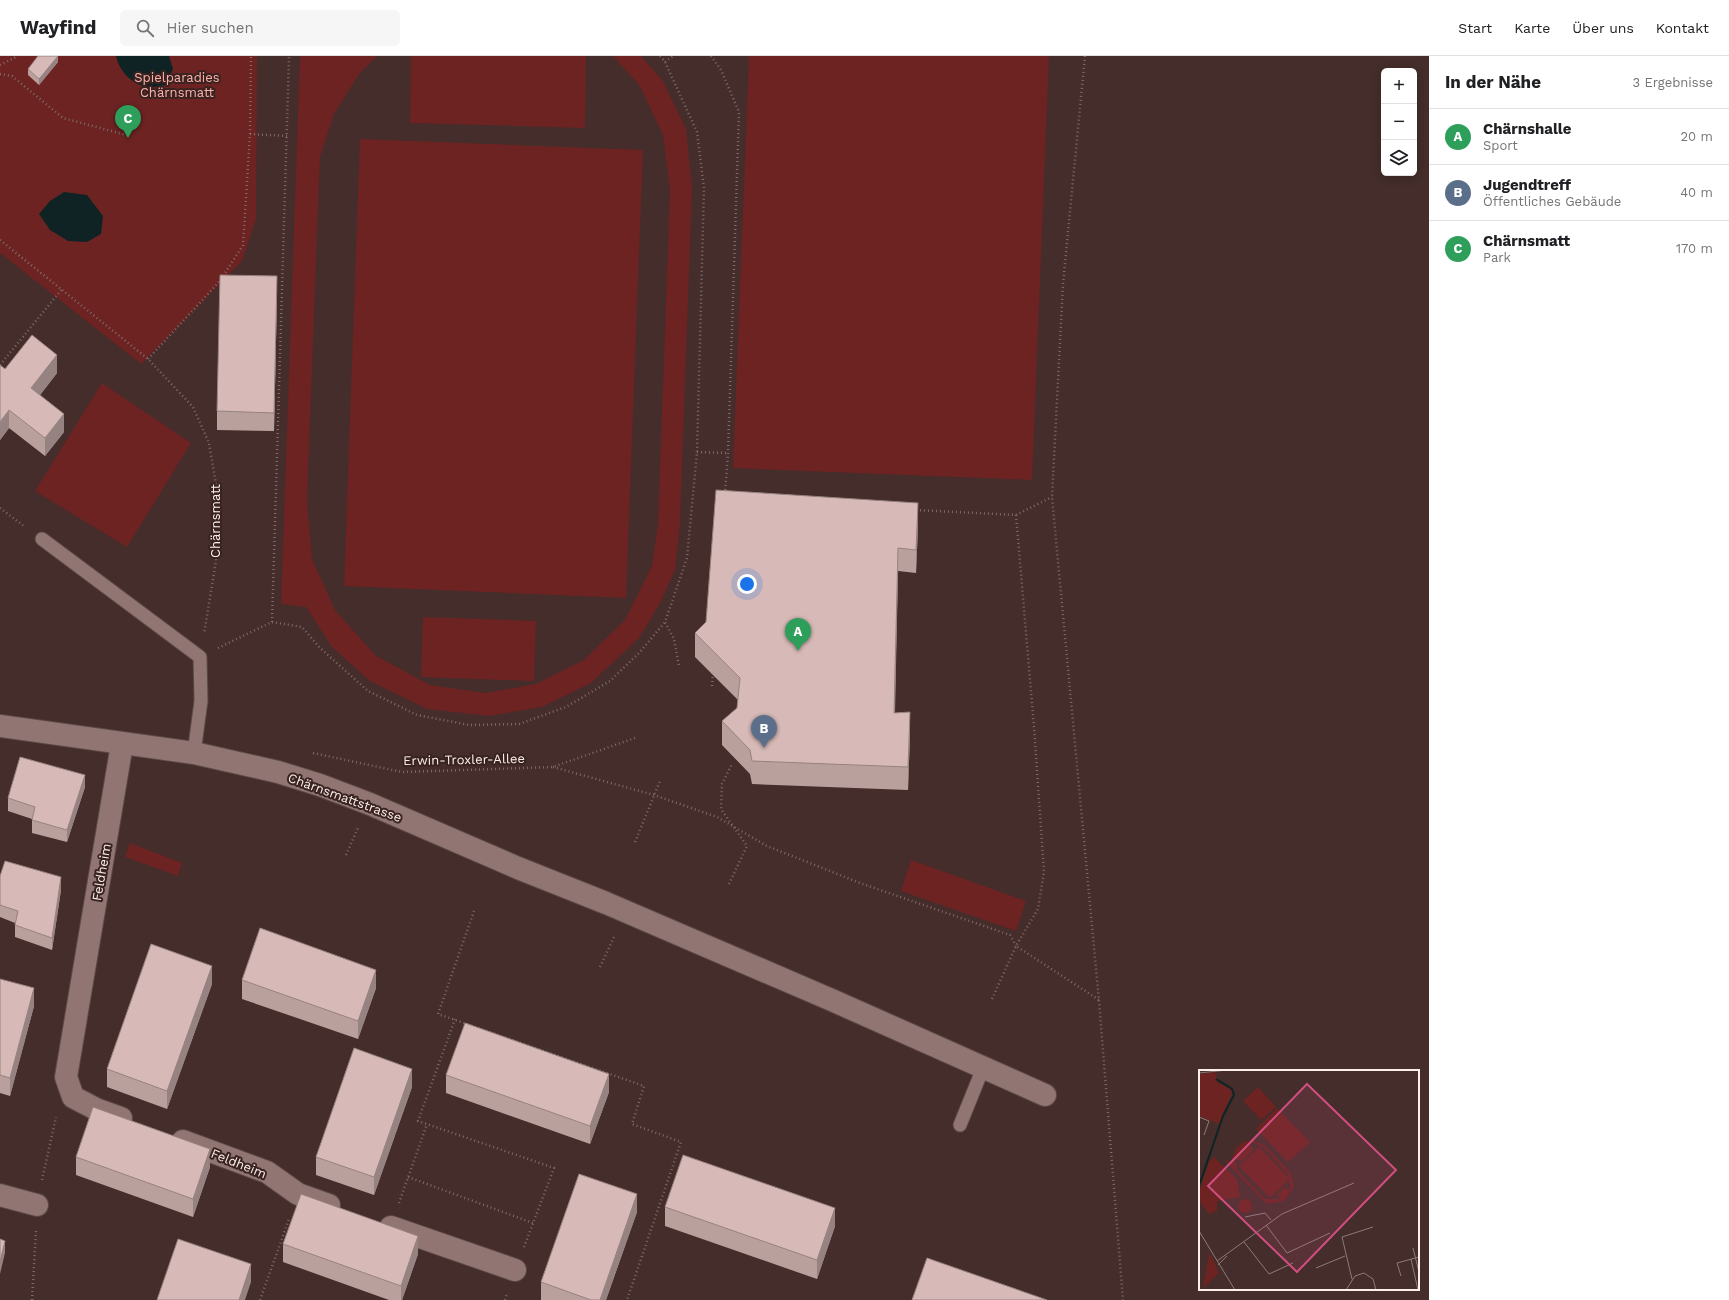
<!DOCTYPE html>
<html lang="de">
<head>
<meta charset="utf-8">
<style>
	body { margin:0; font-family:"Work Sans",sans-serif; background:#f6f6f6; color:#202124 }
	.controls { position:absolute; right:12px; top:12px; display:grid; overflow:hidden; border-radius:6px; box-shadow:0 2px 10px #0003 }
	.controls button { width:36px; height:36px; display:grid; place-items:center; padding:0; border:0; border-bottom:1px solid #e0e0e0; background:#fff; color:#202124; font:20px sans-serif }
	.you { position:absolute; left:747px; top:528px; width:14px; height:14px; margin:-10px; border:3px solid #fff; border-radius:50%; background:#1a73e8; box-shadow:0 0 0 6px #1a73e833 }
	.badge { display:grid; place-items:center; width:26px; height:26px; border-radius:50%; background:#366e73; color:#fff; font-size:13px; font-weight:700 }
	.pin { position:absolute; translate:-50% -33px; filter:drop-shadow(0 1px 2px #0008) }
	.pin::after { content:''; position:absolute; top:21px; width:14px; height:12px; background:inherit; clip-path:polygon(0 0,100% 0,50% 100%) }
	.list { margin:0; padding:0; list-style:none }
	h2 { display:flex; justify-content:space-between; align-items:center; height:52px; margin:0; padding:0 16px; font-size:17px }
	h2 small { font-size:13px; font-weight:400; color:#757577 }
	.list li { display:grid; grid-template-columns:26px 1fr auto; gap:12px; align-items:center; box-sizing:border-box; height:56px; padding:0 16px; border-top:1px solid #e0e0e0 }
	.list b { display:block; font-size:15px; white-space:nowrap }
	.list p { margin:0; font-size:13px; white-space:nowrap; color:#757577 }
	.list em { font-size:13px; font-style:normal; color:#757577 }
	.icon { flex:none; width:22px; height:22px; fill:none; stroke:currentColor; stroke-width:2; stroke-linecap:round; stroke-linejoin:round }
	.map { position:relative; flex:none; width:1429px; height:1244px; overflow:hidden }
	header { display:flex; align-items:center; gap:24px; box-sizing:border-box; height:56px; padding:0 20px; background:#fff; border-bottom:1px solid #e0e0e0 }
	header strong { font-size:19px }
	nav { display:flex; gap:22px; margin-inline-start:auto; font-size:14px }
	.search { width:280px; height:36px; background:#f6f6f6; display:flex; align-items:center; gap:10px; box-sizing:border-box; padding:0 14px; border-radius:6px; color:#757577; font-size:15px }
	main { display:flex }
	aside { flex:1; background:#fff }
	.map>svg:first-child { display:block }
	.green { fill:#6c2322 }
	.water { fill:#0f2324 }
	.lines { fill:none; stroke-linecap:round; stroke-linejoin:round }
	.lane-casing { stroke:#5c4947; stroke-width:15 }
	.street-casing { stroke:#5c4947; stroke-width:24 }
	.path { stroke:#7f6b69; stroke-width:2.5; stroke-dasharray:1 3; stroke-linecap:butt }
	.lane { stroke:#907573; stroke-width:13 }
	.street { stroke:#907573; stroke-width:22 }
	.wall { fill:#b9a09d }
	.shaded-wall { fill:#968280 }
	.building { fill:#d7bab7; stroke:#968280 }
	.labels { text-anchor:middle; stroke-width:4; stroke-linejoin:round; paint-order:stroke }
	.park-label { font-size:13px; fill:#feafa8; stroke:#392321 }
	.street-label { font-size:13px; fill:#feefed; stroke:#392321 }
	.inset-river { fill:none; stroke:#0f2324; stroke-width:2 }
	.inset-road { fill:none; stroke:#8e7b79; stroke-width:1 }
	.view { fill:#d14e80; fill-opacity:0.15; stroke:#d14e80; stroke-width:2 }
	.inset-edge { fill:none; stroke:#feefed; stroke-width:2 }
</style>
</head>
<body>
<header>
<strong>Wayfind</strong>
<div class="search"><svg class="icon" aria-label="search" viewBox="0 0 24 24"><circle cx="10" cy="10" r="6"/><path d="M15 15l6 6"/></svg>Hier suchen</div>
<nav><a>Start</a><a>Karte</a><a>Über uns</a><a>Kontakt</a></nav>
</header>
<main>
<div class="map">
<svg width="1429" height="1244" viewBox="0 0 1429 1244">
	<rect width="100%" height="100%" fill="#442d2b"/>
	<!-- green -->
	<g class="green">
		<polygon points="0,0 257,0 256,163 242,205 141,308 0,197"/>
		<polygon points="300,0 377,0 359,18 334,58 320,101 307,445 312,503 335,554 376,600 430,629 485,637 536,628 584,604 625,564 652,510 658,468 670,134 663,79 640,30 613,0 641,0 663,25 686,73 692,133 680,467 675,514 659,549 639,582 591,627 542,651 489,660 427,653 370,625 332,591 306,551 281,548"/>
		<polygon points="411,0 586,0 585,72 410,67"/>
		<polygon points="749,0 1049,0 1032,424 733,412"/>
		<polygon points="360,83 643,94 626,542 344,530"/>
		<polygon points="102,327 191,387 127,491 35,435"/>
		<polygon points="423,561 536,565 534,625 421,621"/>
		<polygon points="130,787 182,807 178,820 125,801"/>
		<polygon points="911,804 1026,845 1016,875 901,835"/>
	</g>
	<!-- water -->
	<g class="water">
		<path d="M 116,0 L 169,0 L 173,13 L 165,29 C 160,30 154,32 149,31 C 133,30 119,15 116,0 Z"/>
		<polygon points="64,136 87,139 103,160 101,178 87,186 68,185 50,174 39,158 50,145"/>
	</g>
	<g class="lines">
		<defs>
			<g id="lane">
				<polyline points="42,483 200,601 201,645 194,697"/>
				<polyline points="960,1069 983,1012"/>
			</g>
			<g id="street">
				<polyline points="0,670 194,697 278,716 320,729 370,748 518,812 606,847 834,945 1045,1039"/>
				<polyline points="121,1062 96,1053 73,1041 66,1021 122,688"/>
				<polyline points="183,1085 267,1116 298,1138 329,1149"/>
				<polyline points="0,1139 37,1149"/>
				<polyline points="391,1171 515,1214"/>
			</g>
		</defs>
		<!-- lane casing -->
		<use href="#lane" class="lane-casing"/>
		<!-- street casing -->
		<use href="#street" class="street-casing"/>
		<!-- path -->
		<g class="path">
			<polyline points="660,0 665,6 697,76 704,132 697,396 687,502 665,566 674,583 679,610"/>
			<polyline points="711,0 721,14 739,56 728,397 725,438"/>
			<polyline points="1085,0 1063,228 1052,441 1099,945 1123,1244"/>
			<polyline points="665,6 673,0"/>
			<polyline points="0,9 18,0"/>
			<polyline points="0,18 12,20 63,62 130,80"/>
			<polyline points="250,78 287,80"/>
			<polyline points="0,184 148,303 193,351 209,387 217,434 216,505 204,578"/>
			<polyline points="148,303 220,225 243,189 250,78 251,0"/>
			<polyline points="0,309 62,233"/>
			<polyline points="697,396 728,397"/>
			<polyline points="0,452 25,471"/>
			<polyline points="916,454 1016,459 1034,671 1044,816 1038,853 1016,890"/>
			<polyline points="1016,459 1052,441"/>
			<polyline points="272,566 302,571 320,592 368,635 417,659 469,669 519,668 566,651 610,625 640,596 665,566"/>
			<polyline points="218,592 272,566 289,0"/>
			<polyline points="712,630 713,617"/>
			<polyline points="313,697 402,716 553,711 635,682"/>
			<polyline points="553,711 654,739 717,761 767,790 860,827 1010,879 1016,890"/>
			<polyline points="635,786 660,725"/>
			<polyline points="346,799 358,772"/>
			<polyline points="729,828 747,790 721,753 722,728 732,708"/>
			<polyline points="474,855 438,958 644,1030 632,1068 681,1086 627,1244"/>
			<polyline points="600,911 615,879"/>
			<polyline points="992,943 1016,890 1099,944"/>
			<polyline points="455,963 418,1065 554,1112 524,1191"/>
			<polyline points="408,1121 533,1167"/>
			<polyline points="42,1124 56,1061"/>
			<polyline points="399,1147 427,1068"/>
			<polyline points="32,1244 36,1175"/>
			<polyline points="260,1244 289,1163"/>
			<polyline points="505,1244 507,1238"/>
		</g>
		<!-- lane -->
		<use href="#lane" class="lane"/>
		<!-- street -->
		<use href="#street" class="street"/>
	</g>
	<!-- wall -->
	<g class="wall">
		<polygon points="58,0 58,6 39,29 28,19 28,13"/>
		<polygon points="277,238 274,375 217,374 217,355"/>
		<polygon points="0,309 5,313 57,317 40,339 64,376 45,400 9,372 0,384"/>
		<polygon points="918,471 916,517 898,515 895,657 910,679 908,734 752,728 750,718 722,689 722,665 737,652 738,644 695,601 695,577"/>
		<polygon points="85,731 67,786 32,777 32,763 8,755 8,742"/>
		<polygon points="0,820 61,834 52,894 15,881 15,867 0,861"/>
		<polygon points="0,923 34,950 10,1040 0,1037"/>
		<polygon points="242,924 376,932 358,983 242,943"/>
		<polygon points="212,928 167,1053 107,1031 107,1013"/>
		<polygon points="446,1019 609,1036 590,1088 446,1037"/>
		<polygon points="412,1031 374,1139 316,1119 316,1101"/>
		<polygon points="76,1101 210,1111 193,1161 76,1119"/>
		<polygon points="665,1151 835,1170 817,1223 665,1170"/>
		<polygon points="637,1156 606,1244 541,1244 541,1226"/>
		<polygon points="283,1188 418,1198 402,1244 389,1244 283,1206"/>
	</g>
	<!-- shaded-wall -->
	<g class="shaded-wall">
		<polygon points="58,0 58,6 39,29 39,23"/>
		<polygon points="277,220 277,238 274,375 274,357"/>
		<polygon points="57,299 57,317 31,351 31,332"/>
		<polygon points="9,354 9,372 0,384 0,366"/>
		<polygon points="64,358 64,376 45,400 45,382"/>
		<polygon points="918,447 918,471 916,517 916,494"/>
		<polygon points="898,492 898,515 894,680 894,657"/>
		<polygon points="910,656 910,679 908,734 908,711"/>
		<polygon points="85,719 85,731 67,786 67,774"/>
		<polygon points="61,821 61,834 52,894 52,882"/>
		<polygon points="212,910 212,928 167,1053 167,1035"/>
		<polygon points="376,914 376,932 358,983 358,965"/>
		<polygon points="34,932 34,950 10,1040 10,1022"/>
		<polygon points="412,1013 412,1031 374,1139 374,1121"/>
		<polygon points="609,1018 609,1036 590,1088 590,1070"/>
		<polygon points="210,1093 210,1111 193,1161 193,1143"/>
		<polygon points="637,1138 637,1156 606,1244 600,1244"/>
		<polygon points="835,1152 835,1170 817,1223 817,1204"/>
		<polygon points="418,1180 418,1198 402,1244 401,1244 401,1230"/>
		<polygon points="5,1185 5,1197 0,1218 0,1206"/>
		<polygon points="251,1208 251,1226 245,1244 239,1244"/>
	</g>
	<!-- building -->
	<g class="building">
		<polygon points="38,0 58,0 39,23 28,13"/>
		<polygon points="220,219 277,220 274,357 217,355"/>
		<polygon points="32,279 57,299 31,332 64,358 45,382 9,354 0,366 0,309 5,313"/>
		<polygon points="716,434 918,447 916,494 898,492 894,657 910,656 908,711 752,705 750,694 722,665 737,652 740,622 695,577 706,566"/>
		<polygon points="20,701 85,719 67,774 32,764 35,751 8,742"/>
		<polygon points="5,805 61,821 52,882 15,869 18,855 0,849 0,820"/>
		<polygon points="260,872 376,914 358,965 242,924"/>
		<polygon points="151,888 212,910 167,1035 107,1013"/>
		<polygon points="0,923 34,932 10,1022 0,1019"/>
		<polygon points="465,967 609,1018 590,1070 446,1019"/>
		<polygon points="354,992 412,1013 374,1121 316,1101"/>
		<polygon points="93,1051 210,1093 193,1143 76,1101"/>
		<polygon points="683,1099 835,1152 817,1204 665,1151"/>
		<polygon points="579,1118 637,1138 600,1244 591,1244 541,1226"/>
		<polygon points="301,1138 418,1180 401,1230 283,1188"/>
		<polygon points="0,1183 5,1185 0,1206"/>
		<polygon points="178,1183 251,1208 239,1244 157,1244"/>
		<polygon points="927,1202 1047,1244 912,1244"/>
	</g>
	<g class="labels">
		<!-- park labels -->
		<g class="park-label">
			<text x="177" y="26">Spielparadies<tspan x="177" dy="15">Chärnsmatt</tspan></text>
		</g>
		<!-- street labels -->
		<g class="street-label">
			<text transform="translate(215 465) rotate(-90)" y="5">Chärnsmatt</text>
			<text transform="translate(464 703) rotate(-1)" y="5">Erwin-Troxler-Allee</text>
			<text transform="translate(345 741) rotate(20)" y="5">Chärnsmattstrasse</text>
			<text transform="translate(101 816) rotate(-80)" y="5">Feldheim</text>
			<text transform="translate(239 1107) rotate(22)" y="5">Feldheim</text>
		</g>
	</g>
	<!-- overview -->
	<g transform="translate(1199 1014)">
		<rect width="220" height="220" fill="#442d2b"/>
		<path d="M 16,2 L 19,13 L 31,18 L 33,23 L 20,54 L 0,46 L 0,4 ZM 59,17 L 77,37 L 62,50 L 44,31 ZM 78,38 L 111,72 L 89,92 L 57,59 ZM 52,70 L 66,76 L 92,103 L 95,117 L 85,131 L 68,134 L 26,91 L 28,90 L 31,93 L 37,78 L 43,73 ZM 49,73 L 55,73 L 65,78 L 90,105 L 91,121 L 86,117 L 78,125 L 82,129 L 66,129 L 38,100 L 36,86 L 42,92 L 55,79 ZM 60,77 L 91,109 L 71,128 L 40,96 ZM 15,87 L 38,109 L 41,127 L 18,131 L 18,141 L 10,144 L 0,131 L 0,122 L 10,92 ZM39 136a7 7 0 1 1 14 0a7 7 0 1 1-14 0ZM 11,183 L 20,203 L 4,218 L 10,184 Z" fill="#6c2322" fill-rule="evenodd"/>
		<path class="inset-river" d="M 0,116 L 24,46 L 35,25 L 33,19 L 17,9"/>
		<path class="inset-road" d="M 0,3 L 28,0M 0,47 L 10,51 L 5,65M 46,147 L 66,143 L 72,150M 67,155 L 88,183 L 131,163M 0,161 L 36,220M 45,172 L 70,204 L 94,193M 214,178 L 220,202M 212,189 L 219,220M 18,191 L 83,144 L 155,113M 19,195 L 28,186M 117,198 L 146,186M 202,206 L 198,193 L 220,187M 153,209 L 143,167 L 174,157M 147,220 L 156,206 L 165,203 L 174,209 L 177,220"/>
		<path class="view" d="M 108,14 L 197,100 L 98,202 L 9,116 Z"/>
		<rect width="220" height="220" class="inset-edge"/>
	</g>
</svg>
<div class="controls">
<button>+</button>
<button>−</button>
<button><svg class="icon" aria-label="layers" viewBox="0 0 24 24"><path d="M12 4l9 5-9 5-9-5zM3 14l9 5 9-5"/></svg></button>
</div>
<div class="you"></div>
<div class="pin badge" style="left:798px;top:595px;background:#2e9e5b">A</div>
<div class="pin badge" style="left:764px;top:692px;background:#5c6f8a">B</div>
<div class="pin badge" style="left:128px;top:82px;background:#2e9e5b">C</div>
</div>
<aside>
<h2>In der Nähe<small>3 Ergebnisse</small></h2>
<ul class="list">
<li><span class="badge" style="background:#2e9e5b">A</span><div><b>Chärnshalle</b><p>Sport</p></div><em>20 m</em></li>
<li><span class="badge" style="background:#5c6f8a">B</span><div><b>Jugendtreff</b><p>Öffentliches Gebäude</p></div><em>40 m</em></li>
<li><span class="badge" style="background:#2e9e5b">C</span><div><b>Chärnsmatt</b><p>Park</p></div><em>170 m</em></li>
</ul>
</aside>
</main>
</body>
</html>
